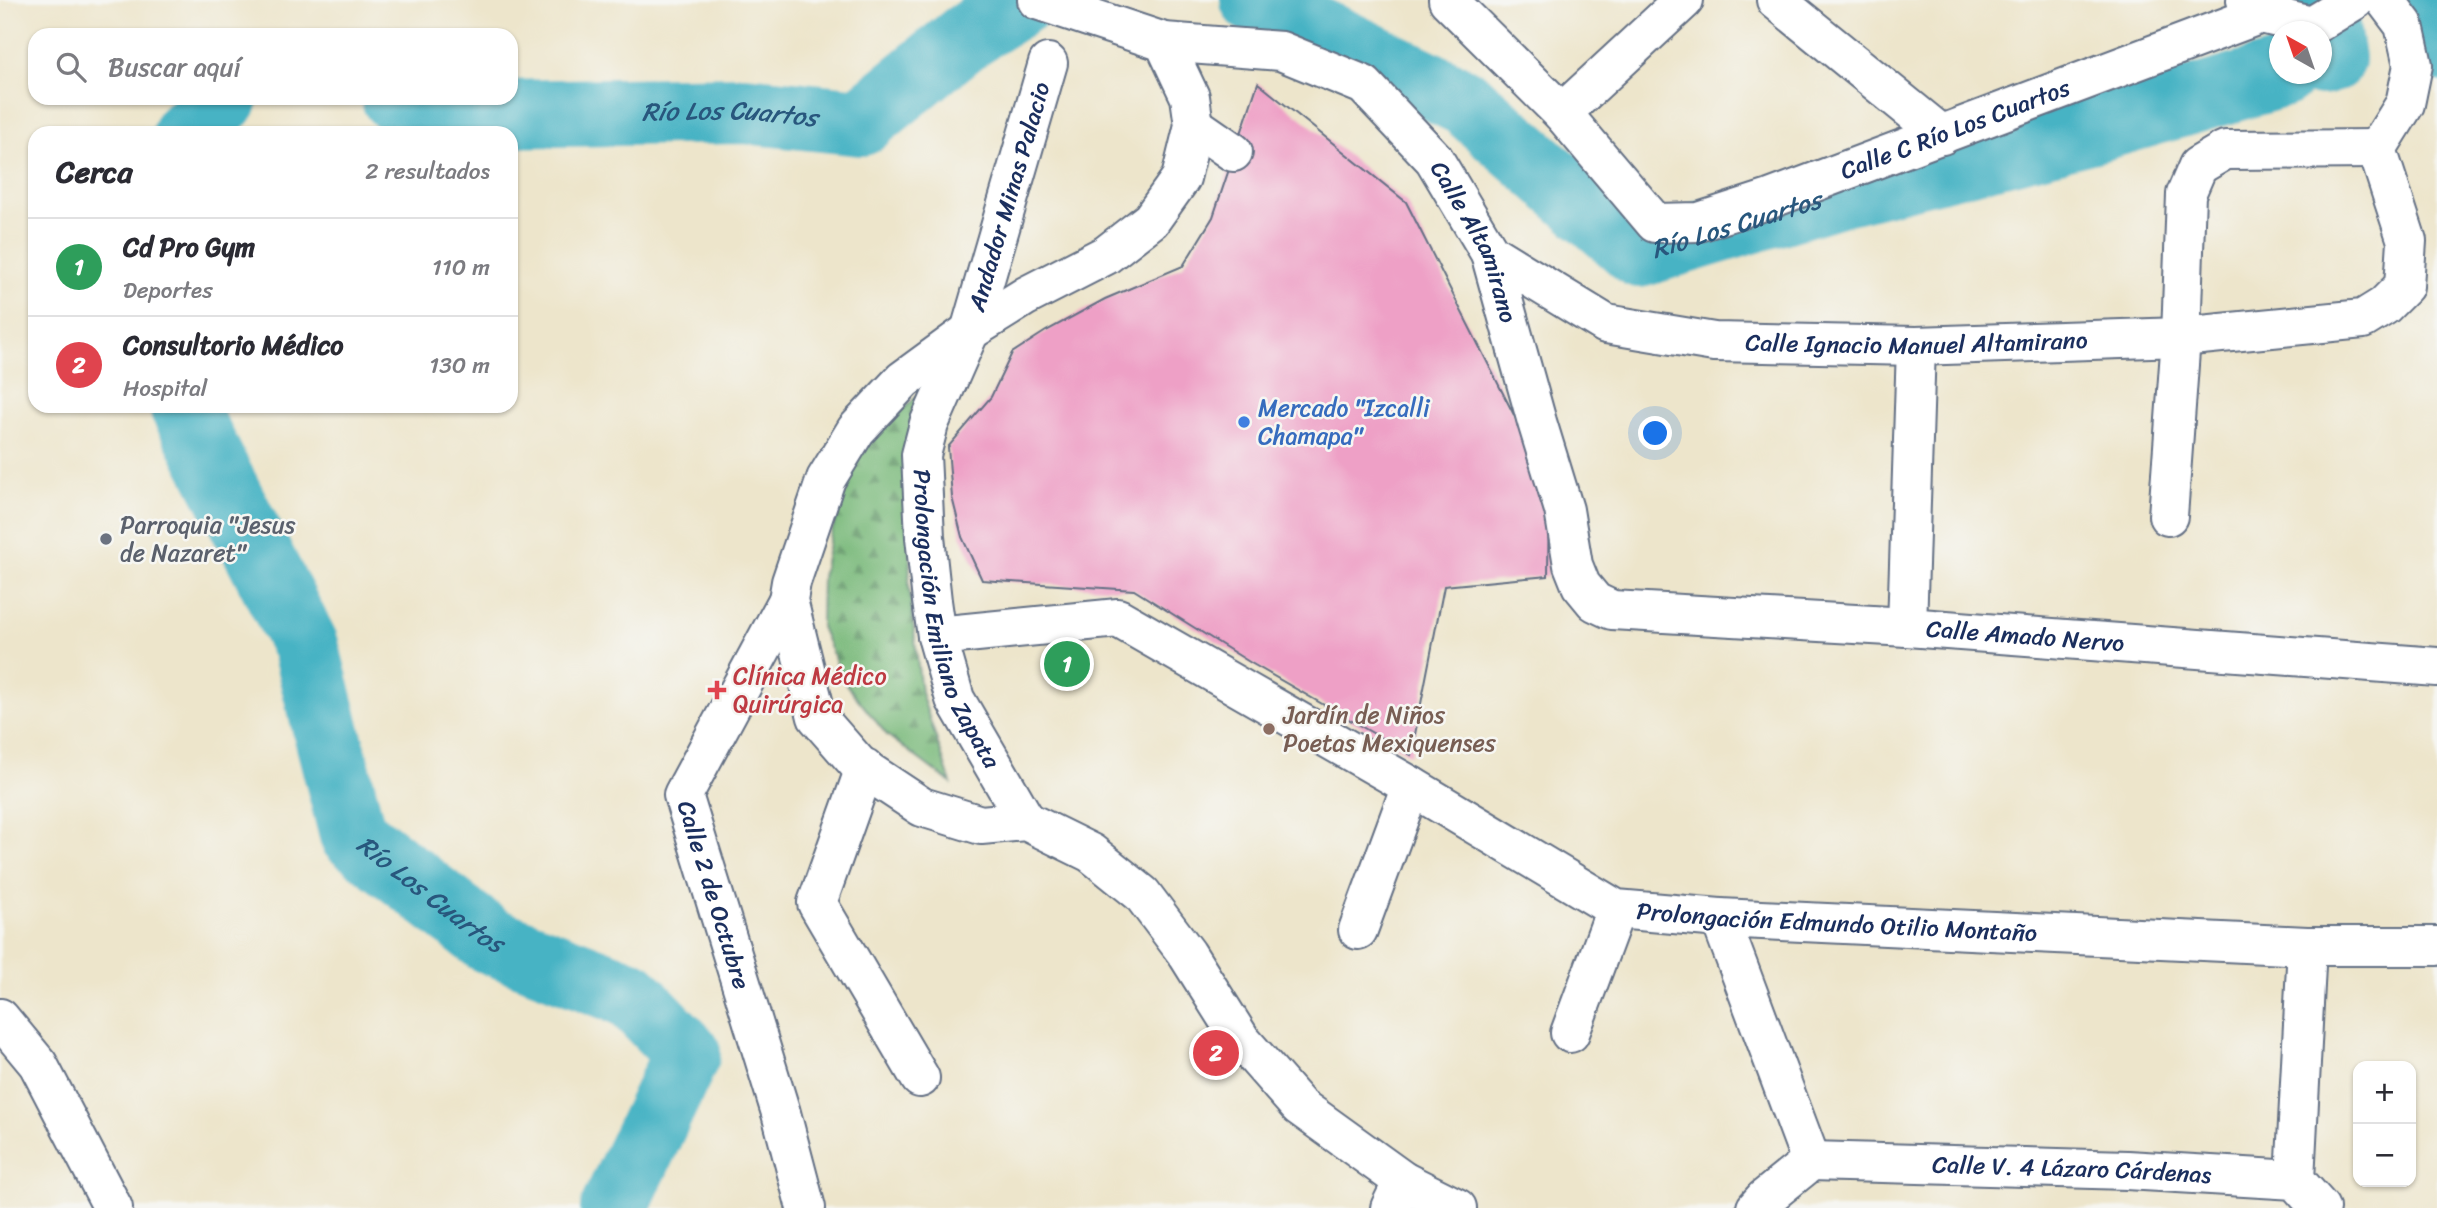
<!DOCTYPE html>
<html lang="es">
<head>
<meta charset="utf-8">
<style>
	body { margin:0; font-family:Sriracha,sans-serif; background:#f7f7f7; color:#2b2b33 }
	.controls { position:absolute; right:21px; bottom:21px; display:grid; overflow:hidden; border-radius:14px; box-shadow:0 2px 5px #0004 }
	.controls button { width:63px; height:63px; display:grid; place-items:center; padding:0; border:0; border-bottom:2px solid #e1e1e2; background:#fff; color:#2b2b33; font:35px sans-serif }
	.compass { position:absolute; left:2269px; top:21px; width:63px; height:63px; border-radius:50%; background:#fff; box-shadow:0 2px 5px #0004; rotate:320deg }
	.you { position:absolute; left:1656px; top:434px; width:24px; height:24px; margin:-18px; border:5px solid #fff; border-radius:50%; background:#1a73e8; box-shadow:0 0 0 10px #1a73e833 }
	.badge { display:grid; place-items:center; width:46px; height:46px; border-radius:50%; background:#2563eb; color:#fff; font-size:23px; font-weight:700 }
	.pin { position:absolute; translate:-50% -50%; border:4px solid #fff; box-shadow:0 2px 7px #0006 }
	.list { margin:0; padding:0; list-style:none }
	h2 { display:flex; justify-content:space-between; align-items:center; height:91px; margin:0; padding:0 28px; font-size:30px }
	h2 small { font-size:23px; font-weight:400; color:#7c7c81 }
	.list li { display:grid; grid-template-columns:46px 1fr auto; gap:21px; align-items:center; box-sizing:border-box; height:98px; padding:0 28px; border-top:2px solid #e1e1e2 }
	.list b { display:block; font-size:26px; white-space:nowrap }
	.list p { margin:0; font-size:23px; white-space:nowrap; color:#7c7c81 }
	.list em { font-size:23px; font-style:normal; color:#7c7c81 }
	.icon { flex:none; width:38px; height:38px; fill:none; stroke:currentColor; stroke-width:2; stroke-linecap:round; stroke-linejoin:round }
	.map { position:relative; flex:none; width:2437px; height:1208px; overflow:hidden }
	.search { position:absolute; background:#fff; box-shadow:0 2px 5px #0004; left:28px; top:28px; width:490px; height:77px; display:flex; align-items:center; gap:18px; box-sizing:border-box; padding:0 24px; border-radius:21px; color:#7c7c81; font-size:26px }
	.panel { position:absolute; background:#fff; box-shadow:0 2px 5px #0004; left:28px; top:126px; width:490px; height:287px; border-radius:21px }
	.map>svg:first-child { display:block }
	.forest { fill:url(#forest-firs); stroke:#4a746d; stroke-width:2 }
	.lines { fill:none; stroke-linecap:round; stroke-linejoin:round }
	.river { stroke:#47b3c4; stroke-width:68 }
	.building { fill:#eea0c6 }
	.minor-casing { stroke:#646f84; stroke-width:42 }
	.major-casing { stroke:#646f84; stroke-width:42 }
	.minor { stroke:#fff; stroke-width:38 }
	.major { stroke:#fff; stroke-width:38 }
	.shop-dot { fill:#3f7fe0; stroke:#f6f6f2; stroke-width:2.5 }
	.worship-dot { fill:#6b7280; stroke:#f6f6f2; stroke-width:2.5 }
	.health-dot { fill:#e0444e; stroke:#f6f6f2; stroke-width:2.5 }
	.education-dot { fill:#8d6e63; stroke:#f6f6f2; stroke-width:2.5 }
	.labels { text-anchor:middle; stroke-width:5; stroke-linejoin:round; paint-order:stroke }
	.street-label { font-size:24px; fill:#1b2f5e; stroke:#f6f6f2 }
	.shop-label { font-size:24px; fill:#366cbe; stroke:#f6f6f2; text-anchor:start }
	.worship-label { font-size:24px; fill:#5b616d; stroke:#f6f6f2; text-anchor:start }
	.health-label { font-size:24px; fill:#be3a42; stroke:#f6f6f2; text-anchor:start }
	.education-label { font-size:24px; fill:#785e54; stroke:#f6f6f2; text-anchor:start }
	.water-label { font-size:26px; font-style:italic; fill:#28577d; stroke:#f6f6f2 }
</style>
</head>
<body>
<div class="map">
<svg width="2437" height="1208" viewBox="0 0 2437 1208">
	<defs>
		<pattern id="forest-firs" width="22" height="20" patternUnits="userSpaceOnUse" patternTransform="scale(1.75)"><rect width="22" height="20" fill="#7aba7c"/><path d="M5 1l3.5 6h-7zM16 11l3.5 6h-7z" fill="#639869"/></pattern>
	</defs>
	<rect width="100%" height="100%" fill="#f6f6f2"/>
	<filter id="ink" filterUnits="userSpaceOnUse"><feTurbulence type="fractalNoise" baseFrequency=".0143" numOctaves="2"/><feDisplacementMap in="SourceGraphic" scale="14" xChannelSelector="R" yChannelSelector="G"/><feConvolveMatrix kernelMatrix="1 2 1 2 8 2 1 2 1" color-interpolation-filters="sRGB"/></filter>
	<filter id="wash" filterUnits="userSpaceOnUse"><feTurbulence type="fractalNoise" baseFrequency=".00686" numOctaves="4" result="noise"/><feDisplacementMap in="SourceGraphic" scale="28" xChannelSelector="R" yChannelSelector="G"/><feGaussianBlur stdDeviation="1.57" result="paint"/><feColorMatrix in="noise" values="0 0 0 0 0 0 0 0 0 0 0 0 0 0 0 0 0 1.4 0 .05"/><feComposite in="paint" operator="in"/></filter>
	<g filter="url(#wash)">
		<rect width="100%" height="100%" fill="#ede5cb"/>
		<!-- forest -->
		<polygon class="forest" points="927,387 914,453 909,585 921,693 951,783 887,735 845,683 821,627 822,577 831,534 848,479 863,447"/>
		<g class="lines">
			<!-- river -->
			<g class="river">
				<path id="s1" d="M 1254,0 L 1466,103 L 1639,254 L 1839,193 L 2105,126 L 2282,74"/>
				<polyline points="2412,0 2426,11 2437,48"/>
				<polyline points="2322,62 2331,59 2322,0"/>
				<path id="s2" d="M 395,98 L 497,114 L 744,110 L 861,122 L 967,36 L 1023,0"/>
				<polyline points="186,133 225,98"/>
				<path id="s3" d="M 183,406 L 305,645 L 353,835 L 489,940 L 630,994 L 687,1053 L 614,1208"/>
			</g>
		</g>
		<g id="blocks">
			<!-- building -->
			<polygon class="building" points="1258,83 1406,202 1549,484 1548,576 1444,586 1411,755 1251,663 1134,590 982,580 962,537 952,497 948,447 991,397 1012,353 1046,331 1105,299 1183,266 1213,217"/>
		</g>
	</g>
	<g filter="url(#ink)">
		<use href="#blocks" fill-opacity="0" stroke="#646f84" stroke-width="2"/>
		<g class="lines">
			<defs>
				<g id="minor">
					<path id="s4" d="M 1448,0 L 1562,113 L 1655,223 L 1699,222 L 1770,199 L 2261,14"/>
					<polyline points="1776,0 1942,135"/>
					<path id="s5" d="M 1164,42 L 1281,51 L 1364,85 L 1434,159 L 1490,253 L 1537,422 L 1564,510 L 1573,565 L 1581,585 L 1595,602 L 1612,610 L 1907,627 L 2437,667"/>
					<polyline points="1562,113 1684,0"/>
					<polyline points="1194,125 1233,152"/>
					<polyline points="2377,149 2405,104 2413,65 2404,25 2385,0"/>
					<path id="s6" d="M 1490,253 L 1606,324 L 1714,342 L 1916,346 L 2181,337 L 2363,319 L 2384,306 L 2404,286 L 2407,241 L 2377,149"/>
					<path id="s7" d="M 970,331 L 1048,63"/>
					<polyline points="2168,516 2181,337 2186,194 2198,166 2225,150 2377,149"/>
					<path id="s8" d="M 788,600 L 683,795 L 781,1113 L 806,1208"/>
					<polyline points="1907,627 1916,346"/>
					<path id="s9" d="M 937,636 L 1118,618 L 1411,786 L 1616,909 L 1720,918 L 2307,946 L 2437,946"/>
					<polyline points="865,768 817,903 920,1078"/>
					<polyline points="1720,918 1811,1161"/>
					<polyline points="1358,930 1411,786"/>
					<polyline points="0,1018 38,1064 113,1208"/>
					<polyline points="1570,1033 1616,909"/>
					<path id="s10" d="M 1811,1161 L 2127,1170 L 2295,1180 L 2320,1208"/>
					<polyline points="2295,1180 2307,946"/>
					<polyline points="1390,1208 1403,1181"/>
					<polyline points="1756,1208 1764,1199 1811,1161"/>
				</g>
				<g id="major">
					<polyline points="1037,0 1164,42 1190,97 1194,125 1181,178 1151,220 1106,255 1026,296 970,331 903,380 856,430 826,479 791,582 788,600 817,717 860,766 922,807 981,825 1026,821 1091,853 1142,894 1187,954 1241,1040 1299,1106 1403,1181 1457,1208"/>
					<polyline points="2246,0 2261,14 2312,26 2355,0"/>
					<path id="s11" d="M 969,333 L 929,424 L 921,455 L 925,537 L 932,601 L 937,636 L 955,699 L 1026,821"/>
				</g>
			</defs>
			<!-- minor casing -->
			<use href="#minor" class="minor-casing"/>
			<!-- major casing -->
			<use href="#major" class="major-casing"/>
			<!-- minor -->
			<use href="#minor" class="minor"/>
			<!-- major -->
			<use href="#major" class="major"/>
		</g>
	</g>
	<!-- markers -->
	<circle class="shop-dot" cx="1244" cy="422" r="7"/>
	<circle class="worship-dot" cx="106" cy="539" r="7"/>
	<path class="health-dot" d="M713.5 679.5h7v7h7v7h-7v7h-7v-7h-7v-7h7z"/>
	<circle class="education-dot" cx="1269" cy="729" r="7"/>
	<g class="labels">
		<!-- street labels -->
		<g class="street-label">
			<text dy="8" stroke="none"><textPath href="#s4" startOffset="621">Calle C Río Los Cuartos</textPath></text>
			<text dy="8" stroke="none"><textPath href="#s7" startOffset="140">Andador Minas Palacio</textPath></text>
			<text dy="8" stroke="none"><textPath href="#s5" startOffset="402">Calle Altamirano</textPath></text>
			<text dy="8" stroke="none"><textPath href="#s6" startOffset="448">Calle Ignacio Manuel Altamirano</textPath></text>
			<text dy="8" stroke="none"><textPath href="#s11" startOffset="301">Prolongación Emiliano Zapata</textPath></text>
			<text dy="8" stroke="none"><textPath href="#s5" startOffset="1218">Calle Amado Nervo</textPath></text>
			<text dy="8" stroke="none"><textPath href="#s8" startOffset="326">Calle 2 de Octubre</textPath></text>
			<text dy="8" stroke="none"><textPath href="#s9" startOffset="980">Prolongación Edmundo Otilio Montaño</textPath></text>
			<text dy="8" stroke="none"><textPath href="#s10" startOffset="261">Calle V. 4 Lázaro Cárdenas</textPath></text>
		</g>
		<!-- shop labels -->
		<g class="shop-label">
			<text x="1258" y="416">Mercado "Izcalli<tspan x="1258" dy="28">Chamapa"</tspan></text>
		</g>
		<!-- worship labels -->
		<g class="worship-label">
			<text x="120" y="533">Parroquia "Jesus<tspan x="120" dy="28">de Nazaret"</tspan></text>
		</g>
		<!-- health labels -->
		<g class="health-label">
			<text x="733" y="684">Clínica Médico<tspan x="733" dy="28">Quirúrgica</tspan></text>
		</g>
		<!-- education labels -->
		<g class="education-label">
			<text x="1283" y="723">Jardín de Niños<tspan x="1283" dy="28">Poetas Mexiquenses</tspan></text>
		</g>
		<!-- water labels -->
		<g class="water-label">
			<text dy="9" stroke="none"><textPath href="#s2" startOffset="336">Río Los Cuartos</textPath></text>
			<text dy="9" stroke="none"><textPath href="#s1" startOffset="567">Río Los Cuartos</textPath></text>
			<text dy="9" stroke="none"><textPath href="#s3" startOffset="562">Río Los Cuartos</textPath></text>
		</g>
	</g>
</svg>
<div class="controls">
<button>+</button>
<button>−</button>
</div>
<svg class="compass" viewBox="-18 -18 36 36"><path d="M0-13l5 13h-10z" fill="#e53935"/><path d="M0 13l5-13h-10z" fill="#7c7c81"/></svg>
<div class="you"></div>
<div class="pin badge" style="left:1067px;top:664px;background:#2e9e5b">1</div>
<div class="pin badge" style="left:1216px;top:1053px;background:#e0444e">2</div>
<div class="search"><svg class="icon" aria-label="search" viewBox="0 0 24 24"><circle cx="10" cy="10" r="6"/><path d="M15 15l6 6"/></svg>Buscar aquí</div>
<section class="panel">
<h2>Cerca<small>2 resultados</small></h2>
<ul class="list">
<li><span class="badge" style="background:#2e9e5b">1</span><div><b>Cd Pro Gym</b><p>Deportes</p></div><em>110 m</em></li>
<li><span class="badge" style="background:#e0444e">2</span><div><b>Consultorio Médico</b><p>Hospital</p></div><em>130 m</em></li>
</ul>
</section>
</div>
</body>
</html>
